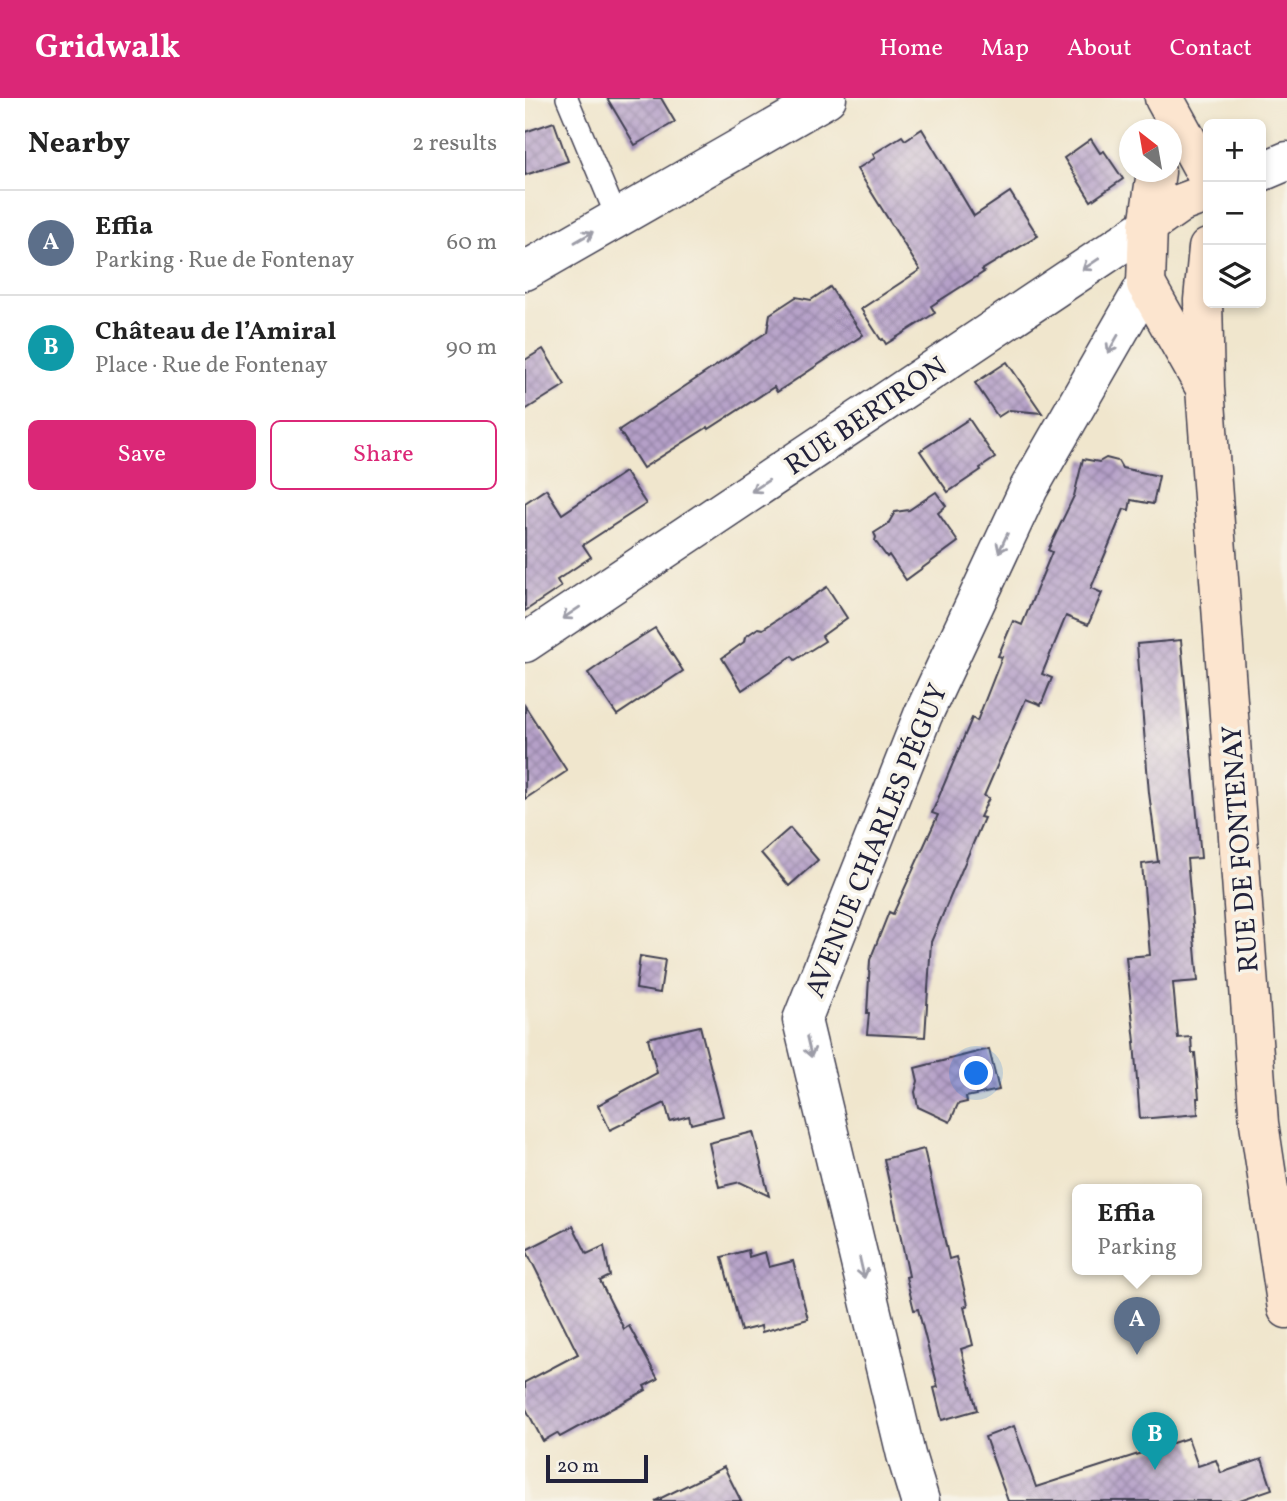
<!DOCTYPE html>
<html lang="en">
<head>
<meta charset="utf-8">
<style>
	body { margin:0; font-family:Vollkorn,serif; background:#f6f6f6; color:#222 }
	.controls { position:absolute; right:21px; top:21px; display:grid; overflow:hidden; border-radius:10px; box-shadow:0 4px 10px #0003 }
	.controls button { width:63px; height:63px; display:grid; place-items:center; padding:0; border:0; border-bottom:2px solid #e0e0e0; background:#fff; color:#222; font:35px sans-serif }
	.compass { position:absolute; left:594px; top:21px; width:63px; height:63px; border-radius:50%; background:#fff; box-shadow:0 4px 10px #0003; rotate:329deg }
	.scale { position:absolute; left:21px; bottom:18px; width:102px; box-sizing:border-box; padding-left:7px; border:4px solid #22223b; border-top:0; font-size:19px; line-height:24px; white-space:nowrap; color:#22223b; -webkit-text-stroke:5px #f7f3e8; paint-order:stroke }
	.you { position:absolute; left:452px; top:976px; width:24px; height:24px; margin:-18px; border:5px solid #fff; border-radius:50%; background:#1a73e8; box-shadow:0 0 0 10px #1a73e833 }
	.badge { display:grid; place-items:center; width:46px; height:46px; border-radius:50%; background:#db2777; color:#fff; font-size:23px; font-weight:700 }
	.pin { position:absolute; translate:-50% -58px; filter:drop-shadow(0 2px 4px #0008) }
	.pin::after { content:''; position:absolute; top:37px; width:24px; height:21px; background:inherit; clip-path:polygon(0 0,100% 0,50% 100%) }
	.popup { position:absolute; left:547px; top:1086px; width:130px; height:91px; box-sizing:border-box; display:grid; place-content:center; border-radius:10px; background:#fff; filter:drop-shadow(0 2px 5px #0005); font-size:23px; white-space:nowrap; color:#767676 }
	.popup b { font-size:26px; color:#222 }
	.popup::after { content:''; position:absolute; left:50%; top:100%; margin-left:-14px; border:14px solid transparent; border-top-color:#fff }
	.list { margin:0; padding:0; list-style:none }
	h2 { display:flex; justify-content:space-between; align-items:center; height:91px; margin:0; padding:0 28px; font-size:30px }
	h2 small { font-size:23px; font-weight:400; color:#767676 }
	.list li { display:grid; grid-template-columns:46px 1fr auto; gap:21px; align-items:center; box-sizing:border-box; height:105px; padding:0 28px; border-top:2px solid #e0e0e0 }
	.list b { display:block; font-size:26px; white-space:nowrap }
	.list p { margin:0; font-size:23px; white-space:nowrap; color:#767676 }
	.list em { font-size:23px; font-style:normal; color:#767676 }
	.actions { display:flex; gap:14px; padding:21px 28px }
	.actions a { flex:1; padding:16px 0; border:2px solid #db2777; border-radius:10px; text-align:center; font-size:24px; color:#db2777 }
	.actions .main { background:#db2777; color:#fff }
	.icon { flex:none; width:38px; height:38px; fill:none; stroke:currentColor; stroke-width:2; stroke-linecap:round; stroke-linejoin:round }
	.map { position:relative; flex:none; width:762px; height:1403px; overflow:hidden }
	header { display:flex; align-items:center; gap:42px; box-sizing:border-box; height:98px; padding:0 35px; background:#db2777; color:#fff }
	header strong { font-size:33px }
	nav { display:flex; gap:38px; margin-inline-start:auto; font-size:24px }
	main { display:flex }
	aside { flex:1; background:#fff }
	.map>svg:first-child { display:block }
	.building { fill:url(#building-cross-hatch) }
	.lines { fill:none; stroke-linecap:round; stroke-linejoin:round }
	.service-casing { stroke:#413f51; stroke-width:24 }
	.minor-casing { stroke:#413f51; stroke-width:41 }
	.secondary-casing { stroke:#413f51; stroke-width:41 }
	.service { stroke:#fff; stroke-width:21 }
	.minor { stroke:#fff; stroke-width:38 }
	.secondary { stroke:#fce5cf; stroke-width:38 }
	.oneway { stroke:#9c9ca7 }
	.labels { text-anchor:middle; stroke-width:7; stroke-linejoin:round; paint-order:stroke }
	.street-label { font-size:28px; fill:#22223b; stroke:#f7f3e8 }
</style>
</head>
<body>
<header>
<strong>Gridwalk</strong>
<nav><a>Home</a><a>Map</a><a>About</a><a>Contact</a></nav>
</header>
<main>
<aside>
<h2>Nearby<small>2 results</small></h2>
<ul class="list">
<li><span class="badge" style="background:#5c6f8a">A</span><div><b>Effia</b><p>Parking · Rue de Fontenay</p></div><em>60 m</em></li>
<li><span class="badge" style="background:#0f9aa8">B</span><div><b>Château de l’Amiral</b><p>Place · Rue de Fontenay</p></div><em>90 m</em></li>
</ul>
<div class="actions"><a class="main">Save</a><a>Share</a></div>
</aside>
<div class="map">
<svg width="762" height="1403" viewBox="0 0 762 1403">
	<defs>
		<pattern id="building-cross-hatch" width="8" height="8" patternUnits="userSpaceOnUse" patternTransform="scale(1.75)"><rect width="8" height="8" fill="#b5a0c8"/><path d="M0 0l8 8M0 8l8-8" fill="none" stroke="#9382a4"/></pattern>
	</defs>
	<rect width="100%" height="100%" fill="#f7f3e8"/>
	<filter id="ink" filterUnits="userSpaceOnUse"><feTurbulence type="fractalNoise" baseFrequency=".0143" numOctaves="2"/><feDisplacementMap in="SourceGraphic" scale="14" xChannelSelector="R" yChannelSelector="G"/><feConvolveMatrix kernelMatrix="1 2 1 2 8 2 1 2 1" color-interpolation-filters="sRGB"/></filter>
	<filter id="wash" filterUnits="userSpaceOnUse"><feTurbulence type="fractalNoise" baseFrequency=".00686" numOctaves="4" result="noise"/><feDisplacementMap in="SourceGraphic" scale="28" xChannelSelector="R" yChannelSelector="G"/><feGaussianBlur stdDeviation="1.57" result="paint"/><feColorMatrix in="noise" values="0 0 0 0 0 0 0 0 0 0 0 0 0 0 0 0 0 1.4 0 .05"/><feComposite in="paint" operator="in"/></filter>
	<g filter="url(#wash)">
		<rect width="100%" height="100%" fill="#f0e6cd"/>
		<g id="blocks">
			<!-- building -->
			<g class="building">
				<polygon points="82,0 136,0 150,24 110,47"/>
				<polygon points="29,24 43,63 0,77 0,34"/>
				<polygon points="397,31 449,118 485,94 513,138 457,172 459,174 406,208 410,215 361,246 358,241 356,242 336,211 395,172 332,71 350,60 348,56 377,38 380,42"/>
				<polygon points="566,41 575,55 579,53 598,81 566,103 539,60"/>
				<polygon points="305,189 338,237 252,294 249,289 184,331 183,329 118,370 94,332 242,234 245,216 271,199 286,202"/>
				<polygon points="18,251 40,287 0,312 0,262"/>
				<polygon points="482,264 517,315 484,312 473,319 450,285"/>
				<polygon points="444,321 470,360 455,370 456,372 423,394 395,353"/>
				<polygon points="581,360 593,363 597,370 634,378 628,406 606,402 604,412 599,411 566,490 577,495 563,527 541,518 517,576 527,580 516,607 501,601 459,698 464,700 455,719 459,720 406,844 400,939 342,936 344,915 342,915 345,862 364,814 368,816 413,717 407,715 447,620 452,623 477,559 473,558 488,523 497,527 527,454 523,452 549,398 558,361 574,364"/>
				<polygon points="100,374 121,406 58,447 66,459 32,482 36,489 0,513 0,405 21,391 37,416"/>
				<polygon points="411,394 421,408 413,415 433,444 381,482 364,457 362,459 350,443 351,439 349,435 363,426 370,414 384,412"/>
				<polygon points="302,489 322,520 297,538 300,543 270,562 267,558 217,592 197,560 219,544 220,539 233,530 238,531"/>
				<polygon points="130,530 158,573 92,617 63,575 90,556 90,555"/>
				<polygon points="656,542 676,760 662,761 673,883 648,885 653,940 666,939 667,955 670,955 674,1000 672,1000 673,1016 615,1021 609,944 610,944 601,859 625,857 617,766 633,764 624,695 612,546"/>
				<polygon points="0,608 42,673 0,701"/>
				<polygon points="265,730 293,762 264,788 236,755"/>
				<polygon points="115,858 140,862 135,895 111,891"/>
				<polygon points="175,928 198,1018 166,1026 164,1018 145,1023 140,1005 85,1032 73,1007 132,975 123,940"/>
				<polygon points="464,951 474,992 441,999 442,1004 433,1006 425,1024 393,1009 390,994 393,983 390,970"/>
				<polygon points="228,1034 244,1098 215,1084 194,1089 184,1045"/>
				<polygon points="399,1051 424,1161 431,1159 443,1207 439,1209 448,1247 436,1251 452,1312 417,1322 409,1290 413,1289 393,1211 389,1212 381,1179 384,1178 359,1061"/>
				<polygon points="48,1128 62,1156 79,1148 85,1178 75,1183 99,1231 104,1228 133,1281 119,1288 121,1292 35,1339 32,1335 18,1343 0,1309 0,1284 53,1256 1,1152"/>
				<polygon points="223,1152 224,1159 240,1154 244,1169 268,1163 283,1221 237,1234 236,1228 216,1233 197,1159"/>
				<polygon points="489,1328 511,1389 663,1340 673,1368 691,1362 696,1375 737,1361 747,1391 712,1403 483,1403 460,1339"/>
				<polygon points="199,1369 216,1403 130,1403"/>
			</g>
		</g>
	</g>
	<g filter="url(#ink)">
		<use href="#blocks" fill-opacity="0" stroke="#413f51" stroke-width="2"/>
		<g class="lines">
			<defs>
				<polyline id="service" points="42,0 92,120"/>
				<g id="minor">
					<polyline points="736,74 762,63"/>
					<polyline points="0,173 302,0"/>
					<polyline points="0,545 623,128"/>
					<polyline points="395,1403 381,1357 277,922 398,617 504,390 621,186"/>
				</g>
				<g id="secondary">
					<polyline points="639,0 683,80"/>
					<polyline points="623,128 656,105 683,95"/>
					<polyline points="683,150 678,202 680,290 734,1025 762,1211"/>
					<polyline points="621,186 677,285"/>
					<polyline points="621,186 623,128 631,74"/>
				</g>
			</defs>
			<!-- service casing -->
			<use href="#service" class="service-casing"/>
			<!-- minor casing -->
			<use href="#minor" class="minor-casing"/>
			<!-- secondary casing -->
			<use href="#secondary" class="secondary-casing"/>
			<!-- service -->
			<use href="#service" class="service"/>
			<!-- minor -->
			<use href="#minor" class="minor"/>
			<!-- secondary -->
			<use href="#secondary" class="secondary"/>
		</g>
		<!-- one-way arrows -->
		<defs><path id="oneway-shaft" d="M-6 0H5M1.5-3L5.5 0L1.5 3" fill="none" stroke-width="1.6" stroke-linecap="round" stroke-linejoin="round" transform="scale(1.75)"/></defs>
		<g class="oneway">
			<use href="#oneway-shaft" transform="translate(59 139) rotate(-30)"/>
			<use href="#oneway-shaft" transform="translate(566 166) rotate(146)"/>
			<use href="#oneway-shaft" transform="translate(588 246) rotate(120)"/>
			<use href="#oneway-shaft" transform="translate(235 388) rotate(146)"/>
			<use href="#oneway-shaft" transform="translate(478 445) rotate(115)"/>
			<use href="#oneway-shaft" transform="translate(46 515) rotate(146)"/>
			<use href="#oneway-shaft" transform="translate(284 949) rotate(77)"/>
			<use href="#oneway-shaft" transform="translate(337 1170) rotate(77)"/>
		</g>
	</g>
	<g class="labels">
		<!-- street labels -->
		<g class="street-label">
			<text transform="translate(340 317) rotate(-34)" y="10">RUE BERTRON</text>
			<text transform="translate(350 742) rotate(-68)" y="10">AVENUE CHARLES PÉGUY</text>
			<text transform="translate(714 751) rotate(-94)" y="10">RUE DE FONTENAY</text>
		</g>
	</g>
</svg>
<div class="controls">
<button>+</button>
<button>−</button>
<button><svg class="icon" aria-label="layers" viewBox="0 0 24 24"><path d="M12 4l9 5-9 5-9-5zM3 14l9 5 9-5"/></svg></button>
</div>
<svg class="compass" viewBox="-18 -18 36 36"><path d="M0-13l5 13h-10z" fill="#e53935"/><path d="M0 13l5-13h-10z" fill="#767676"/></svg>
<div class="scale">20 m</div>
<div class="you"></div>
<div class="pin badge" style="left:612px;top:1257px;background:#5c6f8a">A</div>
<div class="popup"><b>Effia</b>Parking</div>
<div class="pin badge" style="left:630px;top:1372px;background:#0f9aa8">B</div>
</div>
</main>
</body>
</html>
